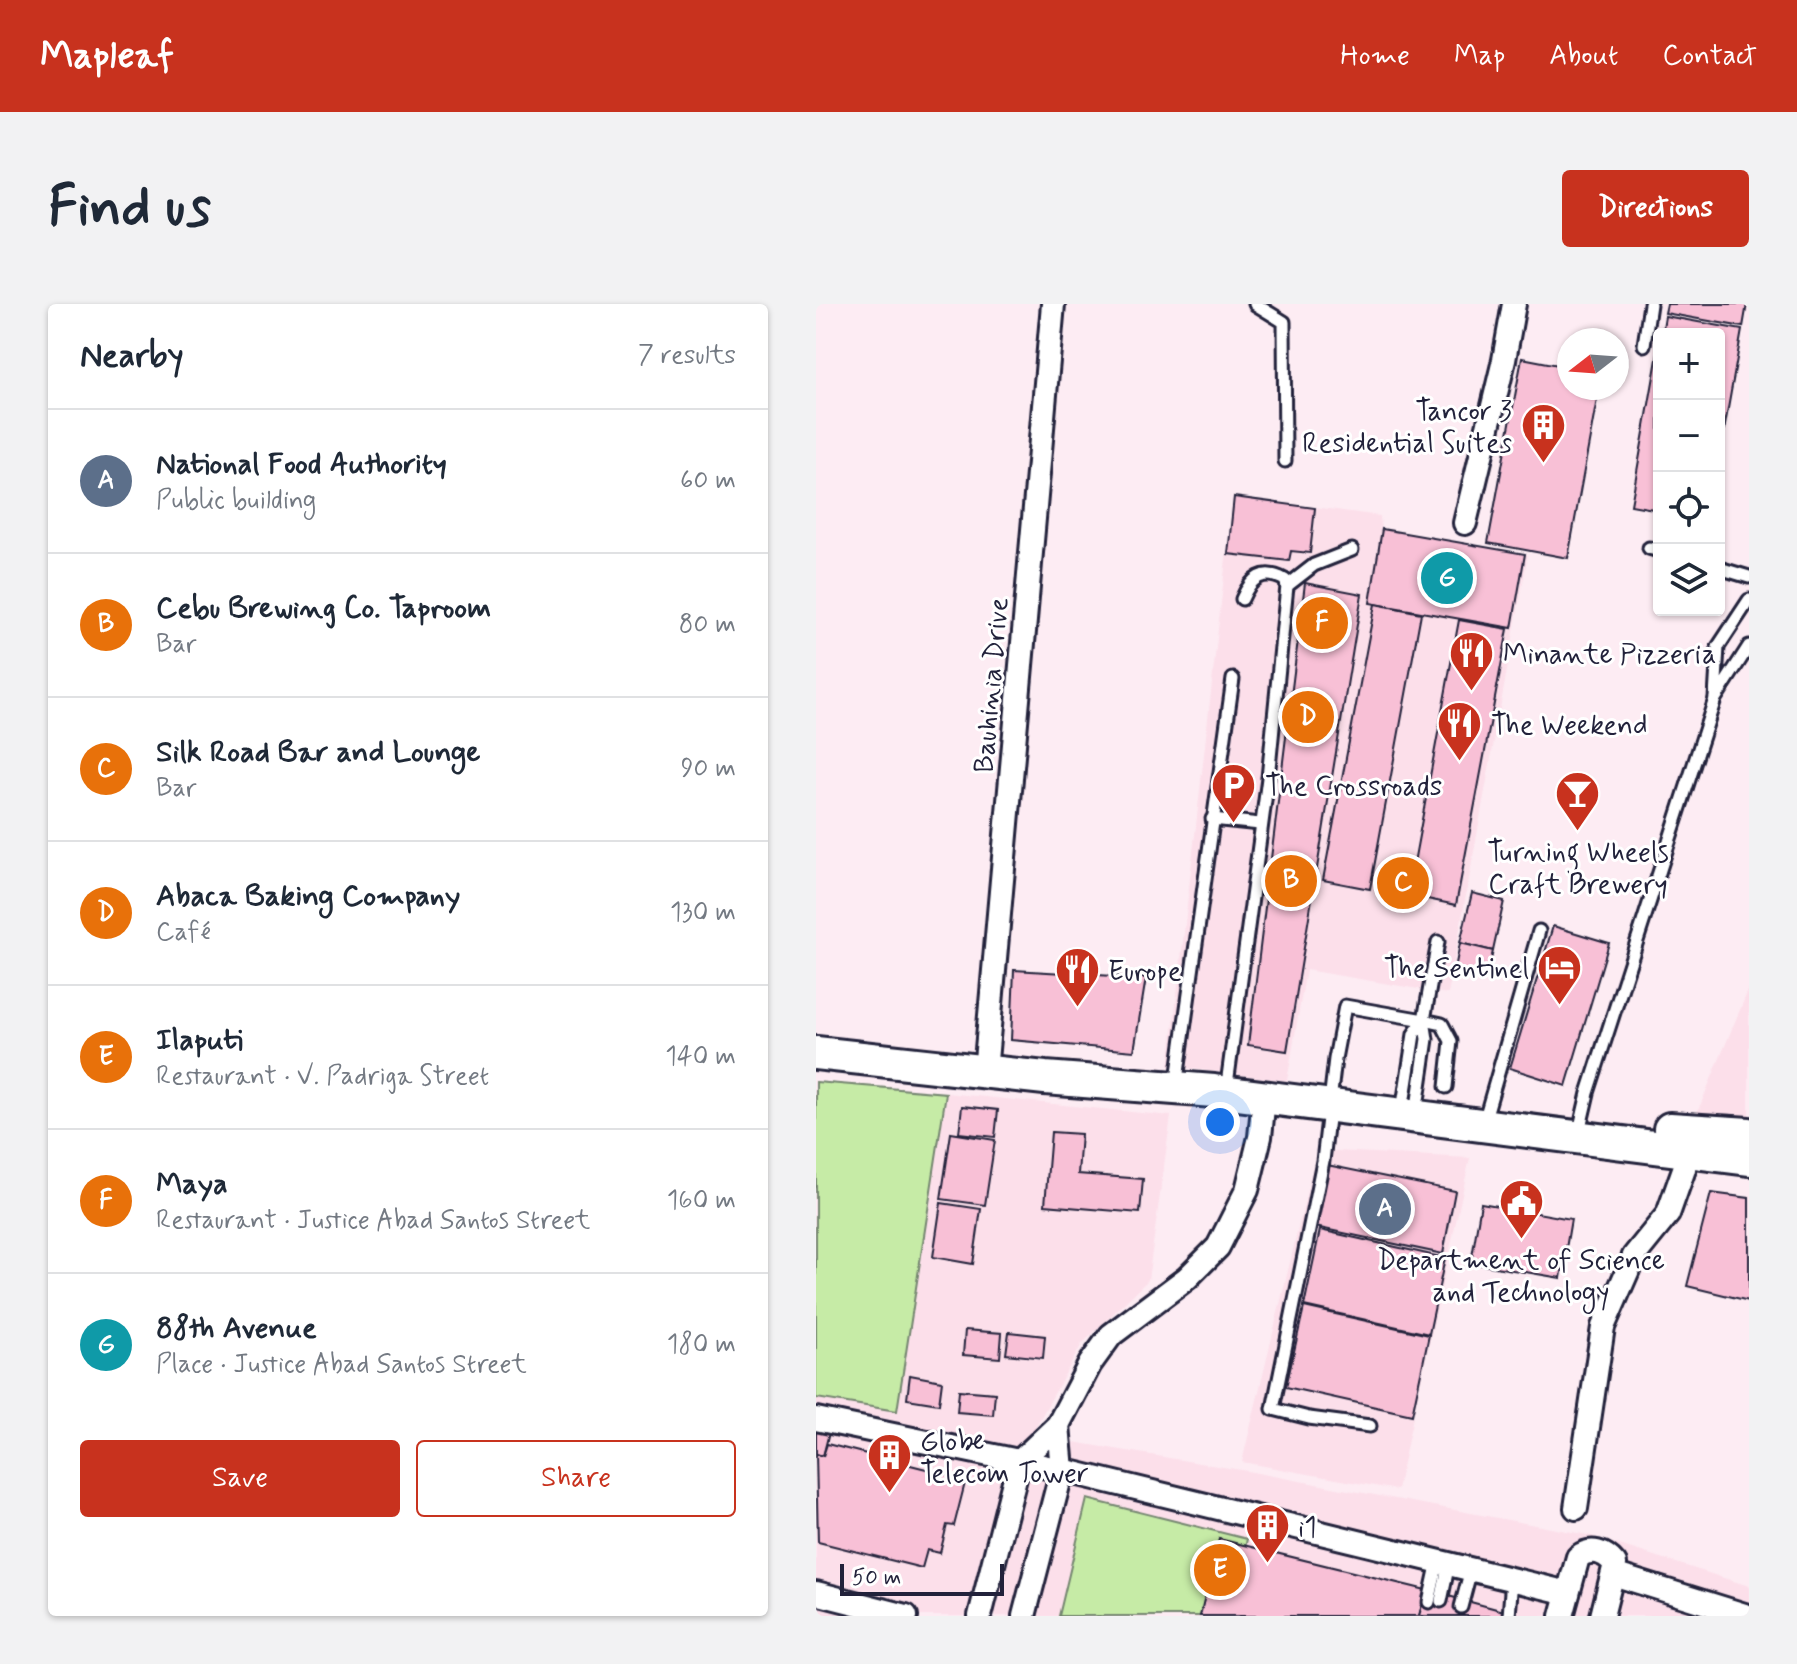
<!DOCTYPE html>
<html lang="en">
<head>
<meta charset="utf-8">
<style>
	body { margin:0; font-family:Mynerve,sans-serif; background:#f2f2f3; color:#1f2937 }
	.controls { position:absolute; right:24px; top:24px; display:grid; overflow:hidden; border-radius:8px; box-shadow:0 2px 6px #0004 }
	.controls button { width:72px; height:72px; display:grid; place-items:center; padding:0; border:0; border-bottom:2px solid #e0e1e3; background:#fff; color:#1f2937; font:40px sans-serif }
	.compass { position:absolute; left:741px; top:24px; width:72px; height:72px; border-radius:50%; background:#fff; box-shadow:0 2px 6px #0004; rotate:253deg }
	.scale { position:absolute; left:24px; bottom:20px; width:164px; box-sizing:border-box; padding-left:8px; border:4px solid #22223b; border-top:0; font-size:22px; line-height:28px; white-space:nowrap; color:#22223b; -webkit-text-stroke:6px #fff; paint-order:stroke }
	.you { position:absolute; left:404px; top:818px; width:28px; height:28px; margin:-20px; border:6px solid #fff; border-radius:50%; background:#1a73e8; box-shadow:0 0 0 12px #1a73e833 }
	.badge { display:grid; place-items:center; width:52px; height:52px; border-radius:50%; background:#c8321e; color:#fff; font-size:26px; font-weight:700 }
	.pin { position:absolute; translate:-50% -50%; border:4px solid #fff; box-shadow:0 2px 8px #0006 }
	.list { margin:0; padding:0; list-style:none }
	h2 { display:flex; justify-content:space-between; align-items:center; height:104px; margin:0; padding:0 32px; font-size:34px }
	h2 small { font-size:26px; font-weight:400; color:#747a83 }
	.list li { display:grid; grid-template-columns:52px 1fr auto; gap:24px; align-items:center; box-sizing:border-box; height:144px; padding:0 32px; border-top:2px solid #e0e1e3 }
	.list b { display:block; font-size:30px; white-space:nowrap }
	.list p { margin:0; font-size:26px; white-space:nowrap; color:#747a83 }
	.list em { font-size:26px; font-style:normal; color:#747a83 }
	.actions { display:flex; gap:16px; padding:24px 32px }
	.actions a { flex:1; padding:18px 0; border:2px solid #c8321e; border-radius:8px; text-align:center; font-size:28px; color:#c8321e }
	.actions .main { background:#c8321e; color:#fff }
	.icon { flex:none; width:44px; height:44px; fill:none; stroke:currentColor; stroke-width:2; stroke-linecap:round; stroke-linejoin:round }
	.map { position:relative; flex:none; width:933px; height:1312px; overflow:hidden; border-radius:8px }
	header { display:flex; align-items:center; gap:48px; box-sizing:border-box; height:112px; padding:0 40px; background:#c8321e; color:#fff }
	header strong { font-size:38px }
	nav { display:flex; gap:44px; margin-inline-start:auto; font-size:28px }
	.intro { display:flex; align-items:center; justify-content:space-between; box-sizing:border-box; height:192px; padding:0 48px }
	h1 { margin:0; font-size:56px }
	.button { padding:20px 36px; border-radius:8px; background:#c8321e; color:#fff; font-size:28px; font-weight:700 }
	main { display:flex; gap:48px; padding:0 48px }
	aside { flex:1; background:#fff; border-radius:8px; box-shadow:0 2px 6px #0004 }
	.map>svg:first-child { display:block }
	.built { fill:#fcdfea }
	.green { fill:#c6eba6; stroke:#748670; stroke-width:2 }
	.building { fill:#f8c0d6; stroke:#22223b; stroke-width:2 }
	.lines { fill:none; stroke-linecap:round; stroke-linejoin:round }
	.service-casing { stroke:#22223b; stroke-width:17 }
	.minor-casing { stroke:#22223b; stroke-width:28 }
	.secondary-casing { stroke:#22223b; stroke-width:38 }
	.service { stroke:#fff; stroke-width:11 }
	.minor { stroke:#fff; stroke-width:22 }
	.secondary { stroke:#fff; stroke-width:32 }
	.labels { text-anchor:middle; stroke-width:6; stroke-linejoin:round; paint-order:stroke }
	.poi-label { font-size:28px; fill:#22223b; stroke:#fff; text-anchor:start }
	.street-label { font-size:28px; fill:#22223b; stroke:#fff }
</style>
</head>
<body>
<header>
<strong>Mapleaf</strong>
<nav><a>Home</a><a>Map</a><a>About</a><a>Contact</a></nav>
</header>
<div class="intro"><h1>Find us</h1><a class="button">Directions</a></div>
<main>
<aside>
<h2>Nearby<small>7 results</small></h2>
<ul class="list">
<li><span class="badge" style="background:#5c6f8a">A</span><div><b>National Food Authority</b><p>Public building</p></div><em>60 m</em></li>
<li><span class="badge" style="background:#e8710a">B</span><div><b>Cebu Brewing Co. Taproom</b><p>Bar</p></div><em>80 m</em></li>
<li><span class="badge" style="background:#e8710a">C</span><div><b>Silk Road Bar and Lounge</b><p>Bar</p></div><em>90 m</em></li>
<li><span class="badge" style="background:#e8710a">D</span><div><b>Abaca Baking Company</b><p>Café</p></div><em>130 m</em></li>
<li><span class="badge" style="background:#e8710a">E</span><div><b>Ilaputi</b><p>Restaurant · V. Padriga Street</p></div><em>140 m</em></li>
<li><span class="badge" style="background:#e8710a">F</span><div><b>Maya</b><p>Restaurant · Justice Abad Santos Street</p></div><em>160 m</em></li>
<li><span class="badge" style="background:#0f9aa8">G</span><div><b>88th Avenue</b><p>Place · Justice Abad Santos Street</p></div><em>180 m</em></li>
</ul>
<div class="actions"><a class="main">Save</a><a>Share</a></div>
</aside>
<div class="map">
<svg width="933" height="1312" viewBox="0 0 933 1312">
	<rect width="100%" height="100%" fill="#fdecf3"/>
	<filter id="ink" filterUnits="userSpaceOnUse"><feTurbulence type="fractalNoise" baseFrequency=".0125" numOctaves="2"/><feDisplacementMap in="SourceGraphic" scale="16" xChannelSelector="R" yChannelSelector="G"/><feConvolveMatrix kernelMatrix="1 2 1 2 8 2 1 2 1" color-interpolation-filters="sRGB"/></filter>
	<g filter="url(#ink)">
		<!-- built -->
		<g class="built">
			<polygon points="417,192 564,212 565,224 712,251 632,690 490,666 471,777 353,762"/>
			<polygon points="933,684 933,814 881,809"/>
			<polygon points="130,789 355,812 332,976 266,1040 215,1131 431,1167 772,1231 933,1282 933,1312 0,1312 0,1094 81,1107"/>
			<polygon points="501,846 654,854 581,1186 426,1158"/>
		</g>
		<!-- green -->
		<g class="green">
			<polygon points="0,778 130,789 81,1107 0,1094"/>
			<polygon points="271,1195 431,1235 413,1312 243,1312"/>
		</g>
		<!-- building -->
		<g class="building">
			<polygon points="851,0 931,0 927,23 849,9"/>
			<polygon points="849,12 926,26 903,155 903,30 846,30"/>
			<polygon points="843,44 843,206 815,201"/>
			<polygon points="706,54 753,63 753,84 783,84 752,254 672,239"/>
			<polygon points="418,193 499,204 494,249 475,247 473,257 412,250"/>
			<polygon points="566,225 709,250 696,324 554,299"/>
			<polygon points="489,279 546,290 471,747 432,741"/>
			<polygon points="559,300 605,309 554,585 507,576"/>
			<polygon points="643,316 692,325 640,601 592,591"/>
			<polygon points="569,557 598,562 592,591 564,586"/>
			<polygon points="656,589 688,597 677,647 644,639"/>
			<polygon points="737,622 793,639 750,782 694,764"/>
			<polygon points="644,639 677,647 671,673 639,665"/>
			<polygon points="198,666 330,674 318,747 195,736"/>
			<polygon points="146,802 182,806 179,833 143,829"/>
			<polygon points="235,828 265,830 262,870 327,875 324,909 229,901"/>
			<polygon points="135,829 179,836 169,901 125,895"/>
			<polygon points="511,861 639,887 627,950 499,923"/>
			<polygon points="895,889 933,894 933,997 871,982"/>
			<polygon points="125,899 165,905 157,960 117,953"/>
			<polygon points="665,899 755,915 745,974 655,959"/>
			<polygon points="504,926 629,954 613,1030 488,1002"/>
			<polygon points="488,1003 613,1031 596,1111 470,1083"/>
			<polygon points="149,1026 186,1029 184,1054 147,1051"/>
			<polygon points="193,1028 229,1032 227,1054 190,1050"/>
			<polygon points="94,1071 126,1077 123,1100 91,1095"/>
			<polygon points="143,1086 179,1089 177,1111 141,1108"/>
			<polygon points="0,1123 14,1125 7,1152 0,1150"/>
			<polygon points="11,1140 150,1175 138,1222 131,1221 124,1249 111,1246 106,1264 2,1238 0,1150 7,1152"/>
			<polygon points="403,1235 610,1286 603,1312 384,1312"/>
			<polygon points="610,1286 688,1307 687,1312 603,1312"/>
		</g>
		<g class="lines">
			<defs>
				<g id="service">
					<polyline points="439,0 468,18 469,157"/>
					<polyline points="828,41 834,0"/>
					<polyline points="833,244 843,247"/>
					<polyline points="903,264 933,273"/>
					<polyline points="471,282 498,261 536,246"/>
					<polyline points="899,394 902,343 933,296"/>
					<polyline points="396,515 444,520"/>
					<polyline points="622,638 608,716 626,720 635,737 630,783"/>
					<polyline points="360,783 417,375"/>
					<path d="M 410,788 L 452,474 L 471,282 L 469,276 C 447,264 435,274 426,295"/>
					<polyline points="586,807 598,730 608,716"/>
					<polyline points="600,810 611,735 608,716"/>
					<polyline points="668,818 723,627"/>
					<polyline points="765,819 772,789 899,395 933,342"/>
					<polyline points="554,1122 493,1114 457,1105 507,857 519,755 529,702 608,716"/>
					<polyline points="625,1297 633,1259"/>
					<polyline points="613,1298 622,1257"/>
					<polyline points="645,1303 655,1265"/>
					<polyline points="693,1312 696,1275"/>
				</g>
				<g id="minor">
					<polyline points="649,219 688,56 698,0"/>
					<polyline points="169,768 237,0"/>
					<polyline points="0,1115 246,1166 752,1289"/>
					<polyline points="760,1204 787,1023 818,952 852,910 868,865"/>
					<polyline points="797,1270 932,1312"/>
					<polyline points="0,1289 90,1312"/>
					<polyline points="164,1312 203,1158 242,1121 274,1060 295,1031 371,974 402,943 431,886 444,833 448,793"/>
					<polyline points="208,1312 246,1166 242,1121"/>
					<path d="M 746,1312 L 762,1253 C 775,1243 789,1248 799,1260 L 786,1312"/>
				</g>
				<g id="secondary">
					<polyline points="0,749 229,774 398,787 933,855"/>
					<polyline points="854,825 933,830"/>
				</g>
			</defs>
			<!-- service casing -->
			<use href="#service" class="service-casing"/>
			<!-- minor casing -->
			<use href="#minor" class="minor-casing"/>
			<!-- secondary casing -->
			<use href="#secondary" class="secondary-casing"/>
			<!-- service -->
			<use href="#service" class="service"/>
			<!-- minor -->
			<use href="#minor" class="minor"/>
			<!-- secondary -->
			<use href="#secondary" class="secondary"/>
		</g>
	</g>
	<!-- icons -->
	<defs>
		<symbol id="building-pin" viewBox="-11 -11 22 30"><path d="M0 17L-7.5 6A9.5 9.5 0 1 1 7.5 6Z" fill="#c8321e" stroke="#fff"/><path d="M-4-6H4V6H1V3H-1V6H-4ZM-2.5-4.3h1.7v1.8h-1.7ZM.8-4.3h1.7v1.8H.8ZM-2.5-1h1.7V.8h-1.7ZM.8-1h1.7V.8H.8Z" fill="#fff"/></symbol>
		<symbol id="restaurant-pin" viewBox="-11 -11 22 30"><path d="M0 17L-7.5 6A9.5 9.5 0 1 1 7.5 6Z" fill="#c8321e" stroke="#fff"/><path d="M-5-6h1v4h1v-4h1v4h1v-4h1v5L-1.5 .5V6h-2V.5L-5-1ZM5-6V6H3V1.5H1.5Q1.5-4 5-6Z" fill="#fff"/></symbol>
		<symbol id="parking-pin" viewBox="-11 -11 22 30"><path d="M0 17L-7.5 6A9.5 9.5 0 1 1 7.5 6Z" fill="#c8321e" stroke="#fff"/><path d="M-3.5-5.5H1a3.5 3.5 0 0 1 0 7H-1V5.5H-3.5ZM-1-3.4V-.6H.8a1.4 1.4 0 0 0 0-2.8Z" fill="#fff"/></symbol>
		<symbol id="bar-pin" viewBox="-11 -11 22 30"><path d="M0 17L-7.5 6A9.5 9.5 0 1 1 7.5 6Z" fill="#c8321e" stroke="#fff"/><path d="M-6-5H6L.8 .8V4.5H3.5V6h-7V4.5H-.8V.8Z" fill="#fff"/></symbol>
		<symbol id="hotel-pin" viewBox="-11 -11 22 30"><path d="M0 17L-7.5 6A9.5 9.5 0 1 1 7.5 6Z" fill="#c8321e" stroke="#fff"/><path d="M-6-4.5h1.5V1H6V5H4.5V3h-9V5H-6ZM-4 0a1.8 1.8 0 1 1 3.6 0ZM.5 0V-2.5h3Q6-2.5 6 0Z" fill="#fff"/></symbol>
		<symbol id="civic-pin" viewBox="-11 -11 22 30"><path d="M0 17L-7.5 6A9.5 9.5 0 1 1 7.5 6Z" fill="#c8321e" stroke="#fff"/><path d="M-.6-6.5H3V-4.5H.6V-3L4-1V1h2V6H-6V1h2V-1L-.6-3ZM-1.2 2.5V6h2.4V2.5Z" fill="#fff"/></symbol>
	</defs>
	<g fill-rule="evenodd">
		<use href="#building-pin" x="702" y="96" width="51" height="69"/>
		<use href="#restaurant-pin" x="630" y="324" width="51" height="69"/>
		<use href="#restaurant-pin" x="618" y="394" width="51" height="69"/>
		<use href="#parking-pin" x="392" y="456" width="51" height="69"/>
		<use href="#bar-pin" x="736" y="464" width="51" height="69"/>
		<use href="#hotel-pin" x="718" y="638" width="51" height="69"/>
		<use href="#restaurant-pin" x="236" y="640" width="51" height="69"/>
		<use href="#civic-pin" x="680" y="872" width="51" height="69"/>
		<use href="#building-pin" x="48" y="1126" width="51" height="69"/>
		<use href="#building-pin" x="426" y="1196" width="51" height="69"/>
	</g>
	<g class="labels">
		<!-- poi labels -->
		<g class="poi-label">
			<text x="696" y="116" text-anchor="end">Tancor 3<tspan x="696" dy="32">Residential Suites</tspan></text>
			<text x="687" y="359">Minante Pizzeria</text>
			<text x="675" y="430">The Weekend</text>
			<text x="449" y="491">The Crossroads</text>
			<text x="762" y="557" text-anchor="middle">Turning Wheels<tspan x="762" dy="32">Craft Brewery</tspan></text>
			<text x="713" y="673" text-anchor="end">The Sentinel</text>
			<text x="292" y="676">Europe</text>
			<text x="705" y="965" text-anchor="middle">Department of Science<tspan x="705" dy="32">and Technology</tspan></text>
			<text x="104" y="1146">Globe<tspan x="104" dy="32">Telecom Tower</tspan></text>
			<text x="482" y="1232">i1</text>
		</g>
		<!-- street labels -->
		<g class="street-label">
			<text transform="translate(174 381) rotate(-85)" y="10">Bauhinia Drive</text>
		</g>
	</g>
</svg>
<div class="controls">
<button>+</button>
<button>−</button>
<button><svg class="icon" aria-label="locate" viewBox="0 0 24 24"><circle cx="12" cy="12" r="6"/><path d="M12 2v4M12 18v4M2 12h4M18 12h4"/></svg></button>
<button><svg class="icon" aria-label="layers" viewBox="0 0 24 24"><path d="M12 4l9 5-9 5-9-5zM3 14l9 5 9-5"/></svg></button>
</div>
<svg class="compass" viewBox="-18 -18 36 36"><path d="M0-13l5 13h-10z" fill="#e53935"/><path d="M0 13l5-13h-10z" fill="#747a83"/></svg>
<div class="scale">50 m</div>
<div class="you"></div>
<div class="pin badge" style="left:569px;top:905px;background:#5c6f8a">A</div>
<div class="pin badge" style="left:475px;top:577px;background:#e8710a">B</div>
<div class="pin badge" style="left:587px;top:579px;background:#e8710a">C</div>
<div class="pin badge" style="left:492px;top:413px;background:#e8710a">D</div>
<div class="pin badge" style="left:404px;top:1266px;background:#e8710a">E</div>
<div class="pin badge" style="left:506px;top:319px;background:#e8710a">F</div>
<div class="pin badge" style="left:631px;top:274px;background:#0f9aa8">G</div>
</div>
</main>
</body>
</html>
